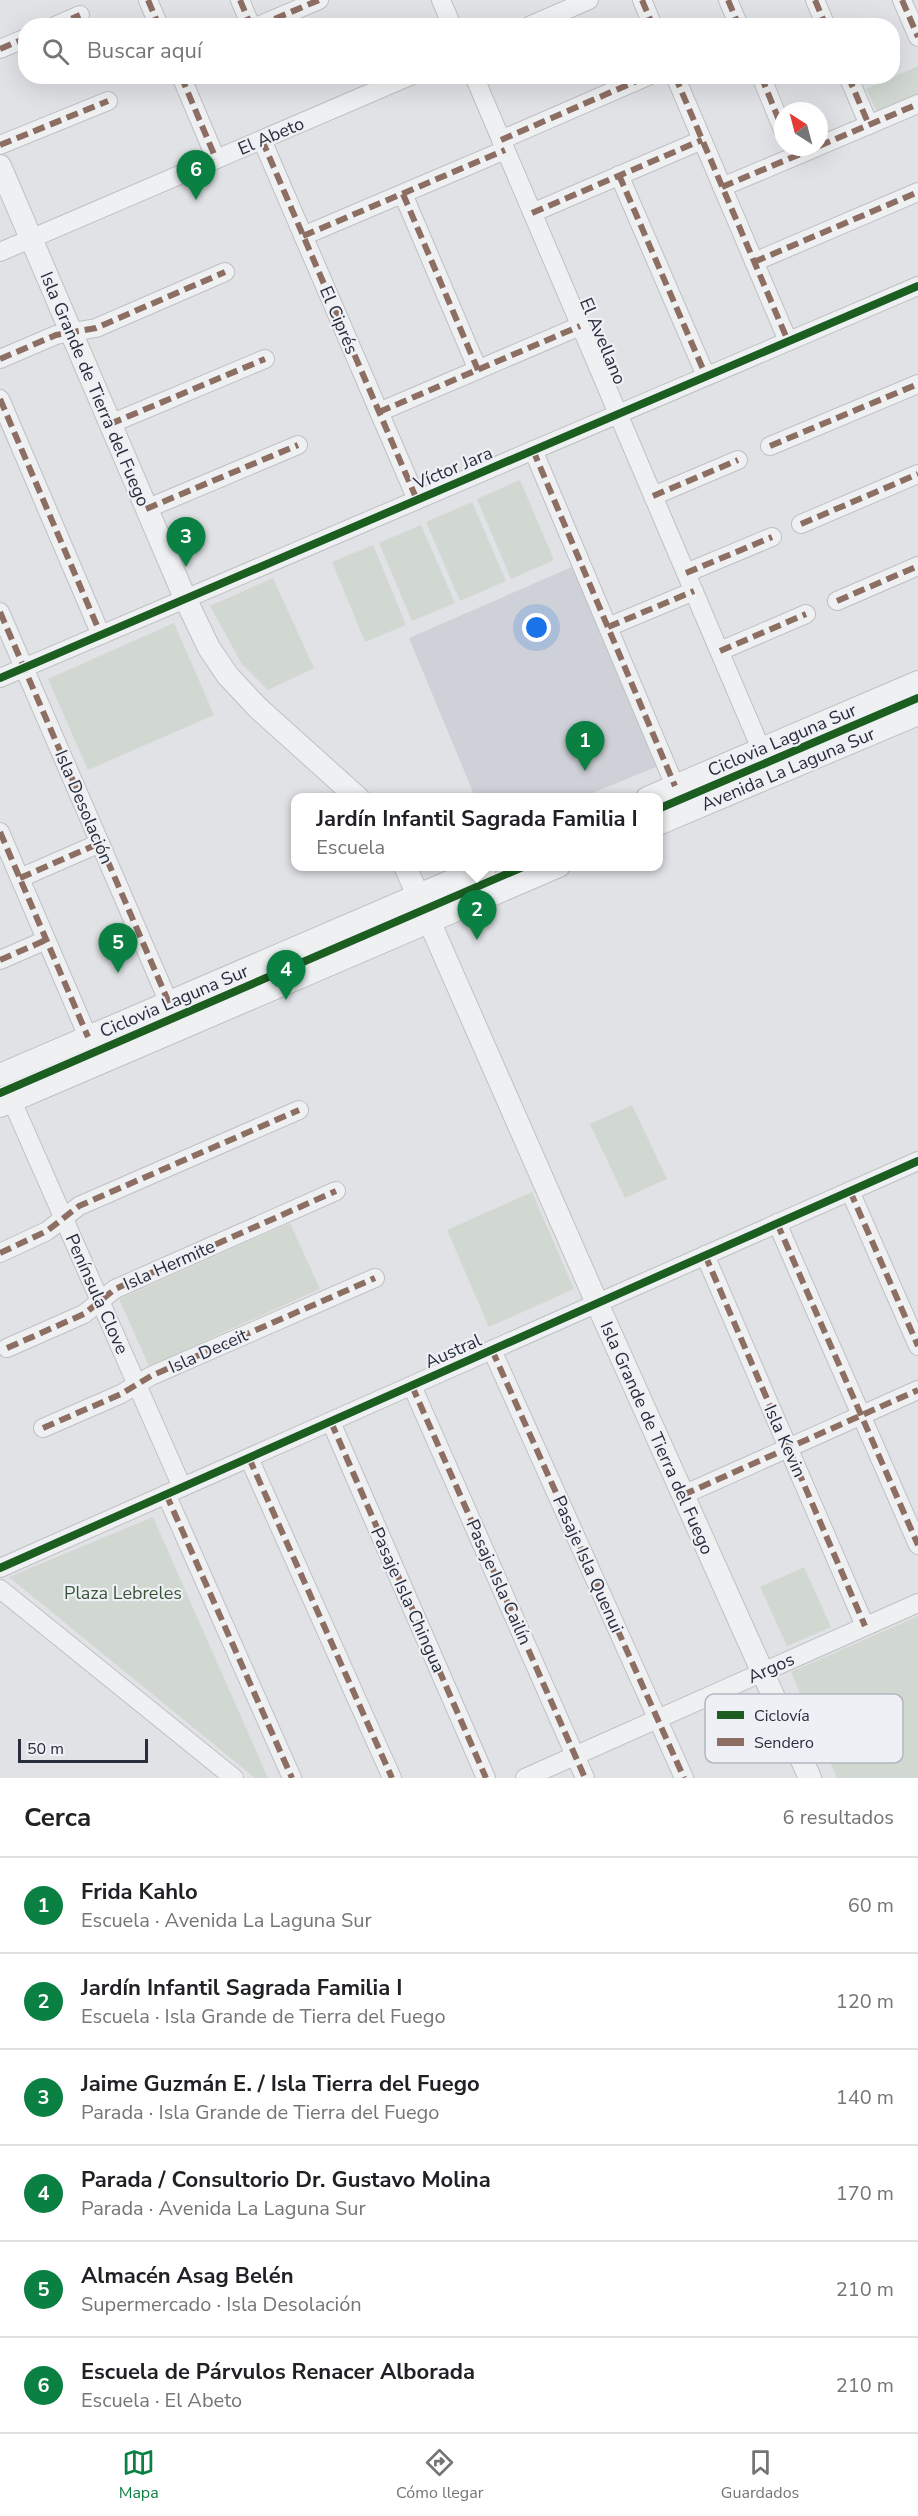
<!DOCTYPE html>
<html lang="es">
<head>
<meta charset="utf-8">
<style>
	body { margin:0; font-family:"Nunito Sans",sans-serif; background:#f2f2f2; color:#202124 }
	.compass { position:absolute; left:774px; top:102px; width:54px; height:54px; border-radius:50%; background:#fff; box-shadow:0 6px 24px #0002; rotate:324deg }
	.scale { position:absolute; left:18px; bottom:15px; width:130px; box-sizing:border-box; padding-left:6px; border:3px solid #292e3c; border-top:0; font-size:16px; line-height:21px; white-space:nowrap; color:#292e3c; -webkit-text-stroke:4px #eef0f5; paint-order:stroke }
	.you { position:absolute; left:537px; top:628px; width:21px; height:21px; margin:-15px; border:4px solid #fff; border-radius:50%; background:#1a73e8; box-shadow:0 0 0 9px #1a73e833 }
	.badge { display:grid; place-items:center; width:39px; height:39px; border-radius:50%; background:#0b8043; color:#fff; font-size:20px; font-weight:700 }
	.pin { position:absolute; translate:-50% -50px; filter:drop-shadow(0 2px 3px #0008) }
	.pin::after { content:''; position:absolute; top:32px; width:21px; height:18px; background:inherit; clip-path:polygon(0 0,100% 0,50% 100%) }
	.popup { position:absolute; left:291px; top:793px; width:372px; height:78px; box-sizing:border-box; display:grid; place-content:center; border-radius:12px; background:#fff; filter:drop-shadow(0 2px 4px #0005); font-size:20px; white-space:nowrap; color:#757577 }
	.popup b { font-size:22px; color:#202124 }
	.popup::after { content:''; position:absolute; left:50%; top:100%; margin-left:-12px; border:12px solid transparent; border-top-color:#fff }
	.list { margin:0; padding:0; list-style:none }
	h2 { display:flex; justify-content:space-between; align-items:center; height:78px; margin:0; padding:0 24px; font-size:26px }
	h2 small { font-size:20px; font-weight:400; color:#757577 }
	.list li { display:grid; grid-template-columns:39px 1fr auto; gap:18px; align-items:center; box-sizing:border-box; height:96px; padding:0 24px; border-top:2px solid #e0e0e0 }
	.list b { display:block; font-size:22px; white-space:nowrap }
	.list p { margin:0; font-size:20px; white-space:nowrap; color:#757577 }
	.list em { font-size:20px; font-style:normal; color:#757577 }
	.icon { flex:none; width:33px; height:33px; fill:none; stroke:currentColor; stroke-width:2; stroke-linecap:round; stroke-linejoin:round }
	.map { position:relative; flex:none; width:918px; height:1778px; overflow:hidden }
	.search { position:absolute; background:#fff; box-shadow:0 6px 24px #0002; left:18px; right:18px; top:18px; height:66px; display:flex; align-items:center; gap:15px; box-sizing:border-box; padding:0 21px; border-radius:24px; color:#757577; font-size:22px }
	.sheet { height:654px; background:#fff }
	nav { display:flex; justify-content:space-around; align-items:center; box-sizing:border-box; height:84px; border-top:2px solid #e0e0e0; background:#fff; font-size:16px; color:#757577 }
	nav a { display:grid; justify-items:center; gap:3px }
	nav .on { color:#0b8043 }
	.map>svg:first-child { display:block }
	.built { fill:#cfd1d8 }
	.green { fill:#d0d8d1 }
	.lines { fill:none; stroke-linecap:round; stroke-linejoin:round }
	.minor-casing { stroke:#bfc0c3; stroke-width:20 }
	.tertiary-casing { stroke:#bfc0c3; stroke-width:24 }
	.minor { stroke:#eff0f2; stroke-width:18 }
	.tertiary { stroke:#eff0f2; stroke-width:22 }
	.quiet { stroke:#8d6e63; stroke-width:6; stroke-dasharray:12 6; stroke-linecap:butt }
	.cycleway-casing { stroke:#eef0f5; stroke-width:11 }
	.cycleway { stroke:#1b5e20; stroke-width:8 }
	.labels { text-anchor:middle; stroke-width:4.5; stroke-linejoin:round; paint-order:stroke }
	.street-label { font-size:18px; fill:#292e3c; stroke:#eef0f5 }
	.park-label { font-size:18px; fill:#395737; stroke:#eef0f5 }
	.key { fill:#eef0f5; stroke:#b3b6be; stroke-width:1.5 }
	.key-label { font-size:16px; fill:#292e3c }
</style>
</head>
<body>
<div class="map">
<svg width="918" height="1778" viewBox="0 0 918 1778">
	<rect width="100%" height="100%" fill="#e1e2e5"/>
	<!-- built -->
	<polygon class="built" points="574,566 658,766 583,797 475,797 409,638"/>
	<!-- green -->
	<g class="green">
		<polygon points="918,66 918,94 877,112 866,89"/>
		<polygon points="520,480 554,560 511,579 477,499"/>
		<polygon points="472,502 506,581 460,601 426,522"/>
		<polygon points="421,525 455,603 412,621 379,543"/>
		<polygon points="373,545 406,625 365,642 332,562"/>
		<polygon points="273,578 314,668 268,690 242,664 210,606"/>
		<polygon points="174,623 214,715 88,770 48,679"/>
		<polygon points="632,1105 667,1179 625,1198 590,1124"/>
		<polygon points="532,1192 574,1289 489,1327 447,1230"/>
		<polygon points="290,1223 320,1289 149,1366 119,1299"/>
		<polygon points="153,1517 268,1778 255,1778 9,1577"/>
		<polygon points="804,1567 831,1627 787,1646 760,1587"/>
		<polygon points="918,1616 918,1778 837,1778 791,1672"/>
	</g>
	<g class="lines">
		<defs>
			<g id="minor">
				<polyline points="148,0 159,26"/>
				<polyline points="240,0 251,26"/>
				<polyline points="441,0 452,26"/>
				<polyline points="642,0 653,26"/>
				<polyline points="728,0 739,26"/>
				<polyline points="815,0 826,26"/>
				<polyline points="902,0 918,37"/>
				<polyline points="55,26 80,15"/>
				<polyline points="258,26 319,0"/>
				<polyline points="529,26 589,0"/>
				<polyline points="0,49 26,38"/>
				<polyline points="181,76 216,159"/>
				<polyline points="474,76 761,749"/>
				<polyline points="675,76 788,341"/>
				<polyline points="761,76 783,130"/>
				<polyline points="848,76 869,125"/>
				<polyline points="262,140 417,500"/>
				<polyline points="501,140 648,76"/>
				<polyline points="0,145 108,101"/>
				<polyline points="819,146 918,104"/>
				<polyline points="619,175 706,376"/>
				<polyline points="722,187 817,147"/>
				<polyline points="403,194 478,370"/>
				<polyline points="532,213 702,140"/>
				<polyline points="303,236 505,150"/>
				<polyline points="0,252 410,76"/>
				<polyline points="754,262 918,192"/>
				<polyline points="0,359 56,335 96,328 225,272"/>
				<polyline points="0,399 101,635"/>
				<polyline points="379,412 580,326"/>
				<polyline points="110,424 265,359"/>
				<polyline points="770,446 918,384"/>
				<polyline points="533,450 675,786"/>
				<polyline points="653,496 738,460"/>
				<polyline points="146,509 298,445"/>
				<polyline points="801,524 918,474"/>
				<polyline points="686,573 772,537"/>
				<polyline points="837,601 918,566"/>
				<polyline points="0,612 169,1003"/>
				<polyline points="608,627 694,591"/>
				<polyline points="720,651 806,614"/>
				<polyline points="0,678 918,286"/>
				<polyline points="0,832 88,1037"/>
				<polyline points="20,878 100,843"/>
				<polyline points="0,960 46,940"/>
				<polyline points="12,1101 182,1487"/>
				<polyline points="850,1191 918,1346"/>
				<polyline points="777,1223 918,1545"/>
				<polyline points="0,1253 47,1231 79,1206 299,1110"/>
				<polyline points="705,1255 865,1626"/>
				<polyline points="7,1348 84,1314 115,1289 336,1191"/>
				<polyline points="492,1350 684,1778"/>
				<polyline points="412,1386 585,1778"/>
				<polyline points="331,1422 486,1778"/>
				<polyline points="43,1428 121,1394 151,1376 375,1278"/>
				<polyline points="249,1458 392,1778"/>
				<polyline points="166,1494 292,1778"/>
				<polyline points="683,1495 918,1390"/>
				<polyline points="0,1568 918,1161"/>
				<polyline points="0,1589 234,1778"/>
				<polyline points="525,1778 918,1603"/>
			</g>
			<g id="tertiary">
				<polyline points="0,166 185,598 209,648 228,676 258,708 358,798"/>
				<polyline points="647,798 918,682"/>
				<polyline points="658,824 918,714"/>
				<polyline points="405,866 597,1303 810,1778"/>
				<polyline points="0,1075 486,866"/>
				<polyline points="0,1106 559,866"/>
			</g>
		</defs>
		<!-- minor casing -->
		<use href="#minor" class="minor-casing"/>
		<!-- tertiary casing -->
		<use href="#tertiary" class="tertiary-casing"/>
		<!-- minor -->
		<use href="#minor" class="minor"/>
		<!-- tertiary -->
		<use href="#tertiary" class="tertiary"/>
		<!-- quiet -->
		<g class="quiet">
			<polyline points="148,0 159,26"/>
			<polyline points="240,0 251,26"/>
			<polyline points="642,0 653,26"/>
			<polyline points="728,0 739,26"/>
			<polyline points="815,0 826,26"/>
			<polyline points="902,0 918,37"/>
			<polyline points="55,26 80,15"/>
			<polyline points="258,26 319,0"/>
			<polyline points="0,49 26,38"/>
			<polyline points="181,76 216,159"/>
			<polyline points="675,76 788,341"/>
			<polyline points="761,76 783,130"/>
			<polyline points="848,76 869,125"/>
			<polyline points="262,140 417,500"/>
			<polyline points="501,140 648,76"/>
			<polyline points="0,145 108,101"/>
			<polyline points="819,146 918,104"/>
			<polyline points="619,175 706,376"/>
			<polyline points="722,187 817,147"/>
			<polyline points="403,194 478,370"/>
			<polyline points="532,213 702,140"/>
			<polyline points="303,236 505,150"/>
			<polyline points="754,262 918,192"/>
			<polyline points="0,359 56,335 96,328 225,272"/>
			<polyline points="0,399 101,635"/>
			<polyline points="379,412 580,326"/>
			<polyline points="110,424 265,359"/>
			<polyline points="770,446 918,384"/>
			<polyline points="533,450 675,786"/>
			<polyline points="653,496 738,460"/>
			<polyline points="146,509 298,445"/>
			<polyline points="801,524 918,474"/>
			<polyline points="686,573 772,537"/>
			<polyline points="837,601 918,566"/>
			<polyline points="0,612 169,1003"/>
			<polyline points="608,627 694,591"/>
			<polyline points="720,651 806,614"/>
			<polyline points="0,832 88,1037"/>
			<polyline points="20,878 100,843"/>
			<polyline points="0,960 46,940"/>
			<polyline points="850,1191 918,1346"/>
			<polyline points="777,1223 918,1545"/>
			<polyline points="0,1253 47,1231 79,1206 299,1110"/>
			<polyline points="705,1255 865,1626"/>
			<polyline points="7,1348 84,1314 115,1289 336,1191"/>
			<polyline points="492,1350 684,1778"/>
			<polyline points="412,1386 585,1778"/>
			<polyline points="331,1422 486,1778"/>
			<polyline points="43,1428 121,1394 151,1376 375,1278"/>
			<polyline points="249,1458 392,1778"/>
			<polyline points="166,1494 292,1778"/>
			<polyline points="683,1495 918,1390"/>
		</g>
		<defs>
			<g id="cycleway">
				<polyline points="0,678 918,286"/>
				<polyline points="658,809 918,698"/>
				<polyline points="0,1093 525,866"/>
				<polyline points="0,1568 918,1161"/>
			</g>
		</defs>
		<!-- cycleway casing -->
		<use href="#cycleway" class="cycleway-casing"/>
		<!-- cycleway -->
		<use href="#cycleway" class="cycleway"/>
	</g>
	<g class="labels">
		<!-- street labels -->
		<g class="street-label">
			<text transform="translate(271 136) rotate(-23)" y="6">El Abeto</text>
			<text transform="translate(339 320) rotate(67)" y="6">El Ciprés</text>
			<text transform="translate(603 341) rotate(67)" y="6">El Avellano</text>
			<text transform="translate(95 389) rotate(67)" y="6">Isla Grande de Tierra del Fuego</text>
			<text transform="translate(453 468) rotate(-23)" y="6">Víctor Jara</text>
			<text transform="translate(782 740) rotate(-23)" y="6">Ciclovia Laguna Sur</text>
			<text transform="translate(788 769) rotate(-23)" y="6">Avenida La Laguna Sur</text>
			<text transform="translate(84 807) rotate(67)" y="6">Isla Desolación</text>
			<text transform="translate(174 1001) rotate(-23)" y="6">Ciclovia Laguna Sur</text>
			<text transform="translate(169 1265) rotate(-24)" y="6">Isla Hermite</text>
			<text transform="translate(97 1294) rotate(66)" y="6">Península Clove</text>
			<text transform="translate(208 1351) rotate(-24)" y="6">Isla Deceit</text>
			<text transform="translate(453 1351) rotate(-24)" y="6">Austral</text>
			<text transform="translate(657 1438) rotate(66)" y="6">Isla Grande de Tierra del Fuego</text>
			<text transform="translate(785 1441) rotate(66)" y="6">Isla Kevin</text>
			<text transform="translate(588 1564) rotate(66)" y="6">Pasaje Isla Quenui</text>
			<text transform="translate(499 1582) rotate(66)" y="6">Pasaje Isla Cailín</text>
			<text transform="translate(408 1600) rotate(66)" y="6">Pasaje Isla Chingua</text>
			<text transform="translate(771 1668) rotate(-24)" y="6">Argos</text>
		</g>
		<!-- park labels -->
		<g class="park-label">
			<text x="123" y="1599">Plaza Lebreles</text>
		</g>
	</g>
	<!-- legend -->
	<rect x="705" y="1694" width="198" height="69" rx="9" class="key"/>
	<rect x="717" y="1711" width="27" height="8" fill="#1b5e20"/>
	<rect x="717" y="1738" width="27" height="8" fill="#8d6e63"/>
	<g class="key-label">
		<text x="754" y="1721">Ciclovía</text>
		<text x="754" y="1748">Sendero</text>
	</g>
</svg>
<svg class="compass" viewBox="-18 -18 36 36"><path d="M0-13l5 13h-10z" fill="#e53935"/><path d="M0 13l5-13h-10z" fill="#757577"/></svg>
<div class="scale">50 m</div>
<div class="you"></div>
<div class="pin badge" style="left:585px;top:771px">1</div>
<div class="pin badge" style="left:477px;top:940px">2</div>
<div class="popup"><b>Jardín Infantil Sagrada Familia I</b>Escuela</div>
<div class="pin badge" style="left:186px;top:567px">3</div>
<div class="pin badge" style="left:286px;top:1000px">4</div>
<div class="pin badge" style="left:118px;top:973px">5</div>
<div class="pin badge" style="left:196px;top:200px">6</div>
<div class="search"><svg class="icon" aria-label="search" viewBox="0 0 24 24"><circle cx="10" cy="10" r="6"/><path d="M15 15l6 6"/></svg>Buscar aquí</div>
</div>
<section class="sheet">
<h2>Cerca<small>6 resultados</small></h2>
<ul class="list">
<li><span class="badge">1</span><div><b>Frida Kahlo</b><p>Escuela · Avenida La Laguna Sur</p></div><em>60 m</em></li>
<li><span class="badge">2</span><div><b>Jardín Infantil Sagrada Familia I</b><p>Escuela · Isla Grande de Tierra del Fuego</p></div><em>120 m</em></li>
<li><span class="badge">3</span><div><b>Jaime Guzmán E. / Isla Tierra del Fuego</b><p>Parada · Isla Grande de Tierra del Fuego</p></div><em>140 m</em></li>
<li><span class="badge">4</span><div><b>Parada / Consultorio Dr. Gustavo Molina</b><p>Parada · Avenida La Laguna Sur</p></div><em>170 m</em></li>
<li><span class="badge">5</span><div><b>Almacén Asag Belén</b><p>Supermercado · Isla Desolación</p></div><em>210 m</em></li>
<li><span class="badge">6</span><div><b>Escuela de Párvulos Renacer Alborada</b><p>Escuela · El Abeto</p></div><em>210 m</em></li>
</ul>
</section>
<nav>
<a class="on"><svg class="icon" aria-label="map" viewBox="0 0 24 24"><path d="M3 6l6-2 6 2 6-2v14l-6 2-6-2-6 2zM9 4v14M15 6v14"/></svg>Mapa</a>
<a><svg class="icon" aria-label="directions" viewBox="0 0 24 24"><path d="M12 3l9 9-9 9-9-9zM9 14v-3h6M13 9l2 2-2 2"/></svg>Cómo llegar</a>
<a><svg class="icon" aria-label="saved" viewBox="0 0 24 24"><path d="M7 4h10v16l-5-4-5 4z"/></svg>Guardados</a>
</nav>
</body>
</html>
